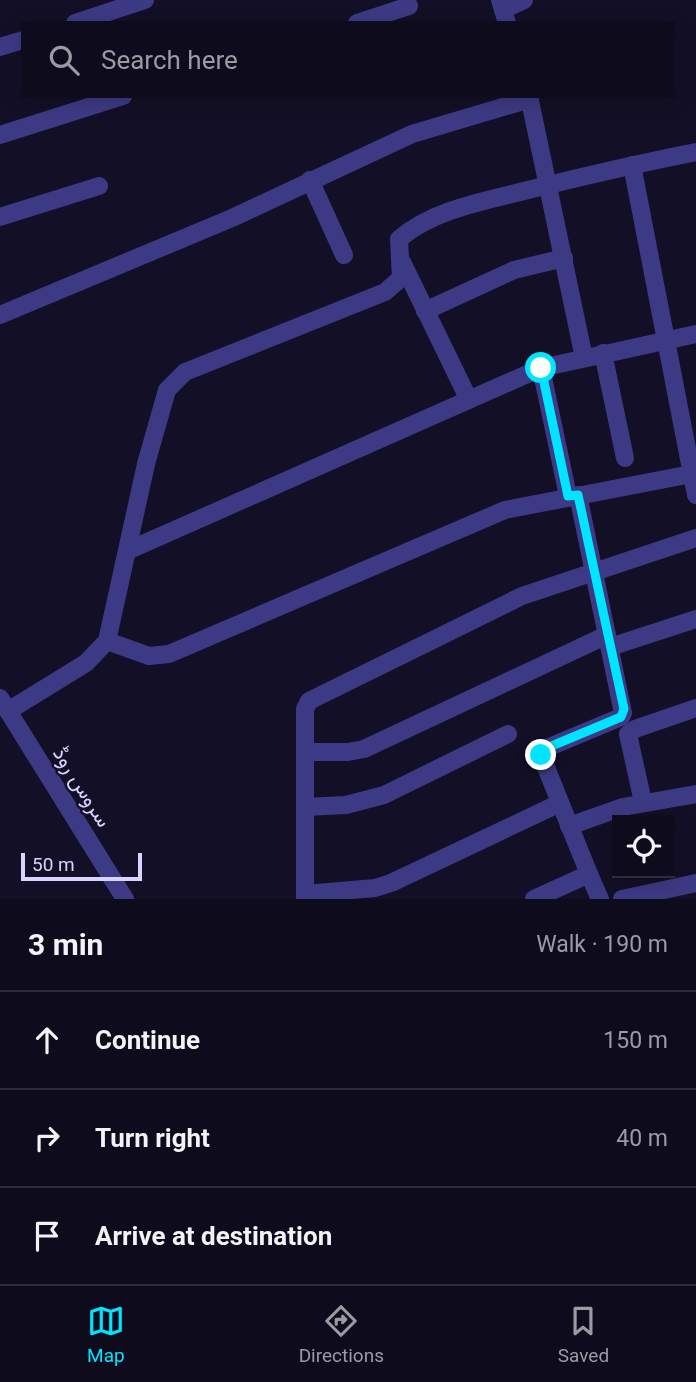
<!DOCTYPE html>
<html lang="en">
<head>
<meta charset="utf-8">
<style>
	body { margin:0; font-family:Roboto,Vazirmatn,sans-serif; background:#171425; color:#f1f3f6 }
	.controls { position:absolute; right:21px; bottom:21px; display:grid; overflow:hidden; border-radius:0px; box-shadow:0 4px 18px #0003 }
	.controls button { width:63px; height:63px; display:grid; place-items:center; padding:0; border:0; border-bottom:2px solid #2e2b3b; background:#0e0b1c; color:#f1f3f6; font:35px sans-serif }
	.scale { position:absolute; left:21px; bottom:18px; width:121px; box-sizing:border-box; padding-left:7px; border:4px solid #d9d4ff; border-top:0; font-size:19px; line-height:24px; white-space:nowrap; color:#d9d4ff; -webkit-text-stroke:5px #130f26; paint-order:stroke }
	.stop { position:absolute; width:21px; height:21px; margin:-16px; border:5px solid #00e5ff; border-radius:50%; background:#fff }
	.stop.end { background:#00e5ff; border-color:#fff; box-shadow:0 2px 7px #0008 }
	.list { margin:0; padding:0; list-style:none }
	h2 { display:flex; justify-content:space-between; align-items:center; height:91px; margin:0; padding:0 28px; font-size:30px }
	h2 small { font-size:23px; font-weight:400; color:#9b9ba3 }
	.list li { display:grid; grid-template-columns:46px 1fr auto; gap:21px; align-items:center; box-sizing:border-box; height:98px; padding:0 28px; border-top:2px solid #2e2b3b }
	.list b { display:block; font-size:26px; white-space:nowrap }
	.list em { font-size:23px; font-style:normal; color:#9b9ba3 }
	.icon { flex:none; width:38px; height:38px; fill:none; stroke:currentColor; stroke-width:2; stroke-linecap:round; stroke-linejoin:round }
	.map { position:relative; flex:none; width:696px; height:899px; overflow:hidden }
	.search { position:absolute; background:#0e0b1c; box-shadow:0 4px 18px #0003; left:21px; right:21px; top:21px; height:77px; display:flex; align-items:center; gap:18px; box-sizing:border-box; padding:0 24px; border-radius:0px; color:#9b9ba3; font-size:26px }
	.sheet { height:385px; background:#0e0b1c }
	nav { display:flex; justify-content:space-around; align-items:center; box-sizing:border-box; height:98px; border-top:2px solid #2e2b3b; background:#0e0b1c; font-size:19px; color:#9b9ba3 }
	nav a { display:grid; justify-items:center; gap:4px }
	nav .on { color:#00e5ff }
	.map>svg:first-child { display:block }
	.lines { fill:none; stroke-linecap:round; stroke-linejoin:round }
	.minor { stroke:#3d3a85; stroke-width:18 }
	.tertiary { stroke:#3d3a85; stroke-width:18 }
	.route { stroke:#00e5ff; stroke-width:9 }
	.labels { text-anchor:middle; stroke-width:5; stroke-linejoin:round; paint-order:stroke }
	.street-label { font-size:21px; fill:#d9d4ff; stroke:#130f26 }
</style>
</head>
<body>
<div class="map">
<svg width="696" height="899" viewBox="0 0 696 899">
	<rect width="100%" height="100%" fill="#130f26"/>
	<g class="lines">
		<!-- minor -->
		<g class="minor">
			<polyline points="500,0 507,23"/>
			<polyline points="503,10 524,0"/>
			<polyline points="75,23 145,0"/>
			<polyline points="357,23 409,6"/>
			<polyline points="0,47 23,40"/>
			<polyline points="529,96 584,358"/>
			<polyline points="0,135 123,96"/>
			<polyline points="632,165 696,495"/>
			<polyline points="310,180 344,255"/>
			<polyline points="0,217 99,186"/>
			<polyline points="402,262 469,400"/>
			<polyline points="425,311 514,270 564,258"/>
			<polyline points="0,315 232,218 412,134 530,99"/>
			<polyline points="603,353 625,458"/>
			<polyline points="541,368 568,496"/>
			<polyline points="578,495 623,713 621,717 542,750 541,755 589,874"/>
			<polyline points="127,551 541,368 696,334"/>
			<polyline points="107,641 149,656 169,654 505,510 696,473"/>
			<polyline points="610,647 696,619"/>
			<path d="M 8,711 L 86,663 L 107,641 L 146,464 L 167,390 L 185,372 L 385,292 L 401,278 L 399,239 C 434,209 485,201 528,190 C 584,176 640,163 696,152"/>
			<polyline points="306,752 348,752 364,749 607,635"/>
			<polyline points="643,802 628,734 635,729 696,708"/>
			<polyline points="305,807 346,805 384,795 508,734"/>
			<polyline points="569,826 623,807 696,794"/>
			<polyline points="305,894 375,888 391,883 560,803"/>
			<polyline points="305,899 305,709 309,701 522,596 696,538"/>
			<polyline points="534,899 589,874 600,899"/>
			<polyline points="622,899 696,883"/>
		</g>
		<!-- tertiary -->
		<polyline class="tertiary" points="0,698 125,899"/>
	</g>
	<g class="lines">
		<!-- route -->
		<polyline class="route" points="541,755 542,750 621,717 624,709 578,495 568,496 541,368"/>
	</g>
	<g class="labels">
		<!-- street labels -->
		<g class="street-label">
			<text transform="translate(82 787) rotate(58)" y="7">سروس روڈ</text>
		</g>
	</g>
</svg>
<div class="controls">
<button><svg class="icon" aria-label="locate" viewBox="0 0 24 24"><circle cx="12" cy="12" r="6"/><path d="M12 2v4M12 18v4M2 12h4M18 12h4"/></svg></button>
</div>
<div class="scale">50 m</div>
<div class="stop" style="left:541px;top:368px"></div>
<div class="stop end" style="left:541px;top:755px"></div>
<div class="search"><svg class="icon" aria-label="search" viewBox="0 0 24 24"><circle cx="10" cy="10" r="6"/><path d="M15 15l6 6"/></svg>Search here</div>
</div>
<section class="sheet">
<h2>3 min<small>Walk · 190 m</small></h2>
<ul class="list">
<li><svg class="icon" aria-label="ahead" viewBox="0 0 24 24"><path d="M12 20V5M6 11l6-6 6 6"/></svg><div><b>Continue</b></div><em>150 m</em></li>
<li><svg class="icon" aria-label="right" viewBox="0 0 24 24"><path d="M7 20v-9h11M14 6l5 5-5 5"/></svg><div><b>Turn right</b></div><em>40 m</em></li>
<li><svg class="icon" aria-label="arrive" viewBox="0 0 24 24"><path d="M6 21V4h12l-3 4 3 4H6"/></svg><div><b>Arrive at destination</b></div></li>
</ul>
</section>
<nav>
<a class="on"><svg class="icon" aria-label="map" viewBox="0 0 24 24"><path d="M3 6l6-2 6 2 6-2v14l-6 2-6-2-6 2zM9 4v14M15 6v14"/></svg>Map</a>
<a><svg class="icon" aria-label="directions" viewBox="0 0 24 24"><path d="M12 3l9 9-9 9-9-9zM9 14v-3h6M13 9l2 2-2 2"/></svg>Directions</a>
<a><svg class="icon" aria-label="saved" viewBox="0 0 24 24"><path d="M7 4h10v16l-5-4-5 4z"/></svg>Saved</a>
</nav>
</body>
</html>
